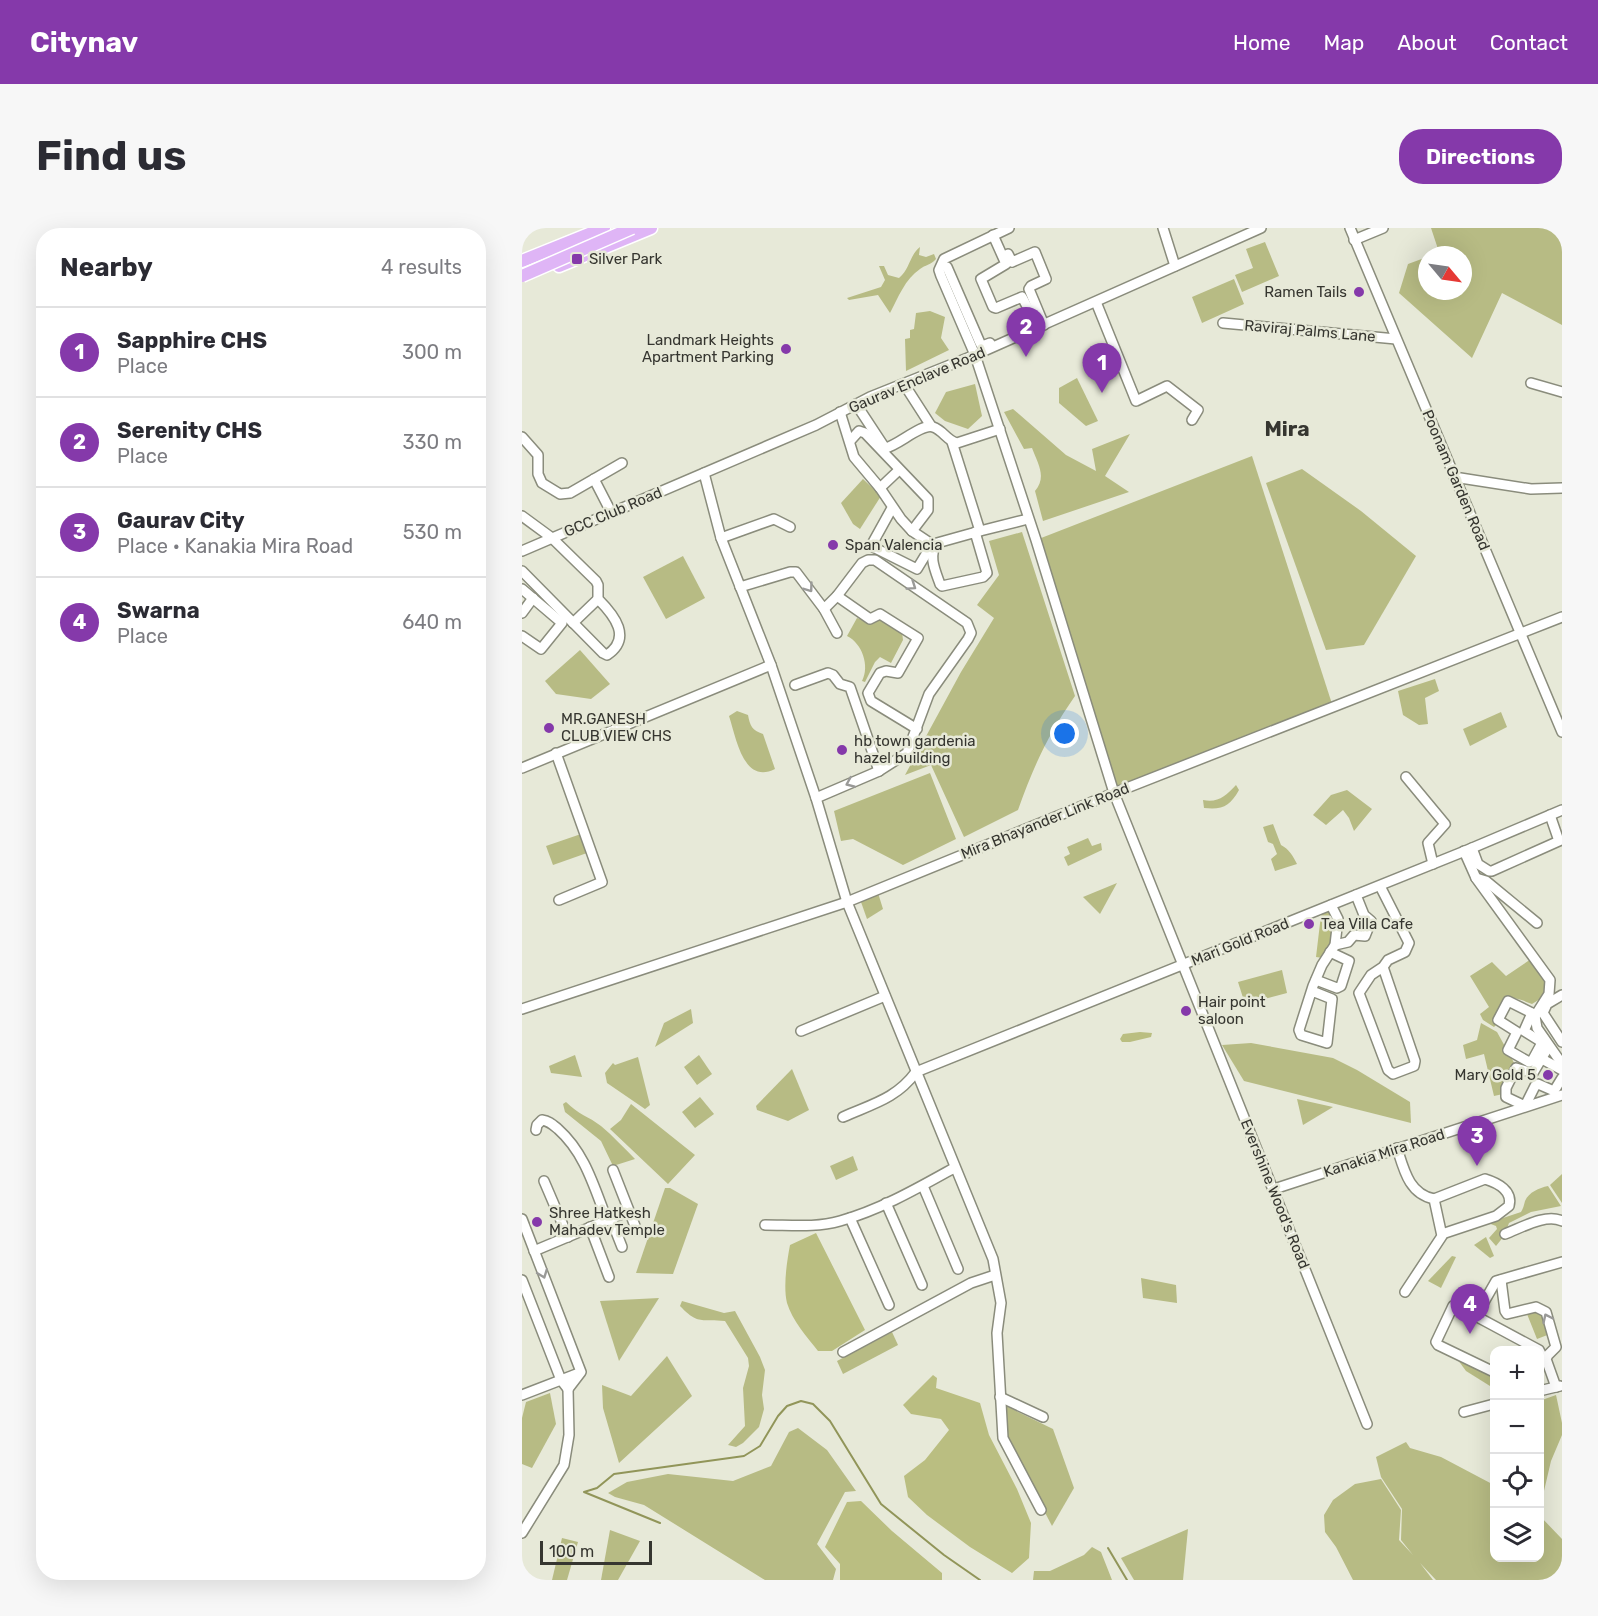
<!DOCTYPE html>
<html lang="en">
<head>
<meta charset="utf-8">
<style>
	body { margin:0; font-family:Rubik,sans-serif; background:#f7f7f7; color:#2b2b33 }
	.controls { position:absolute; right:18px; bottom:18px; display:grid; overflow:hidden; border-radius:12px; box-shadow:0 6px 24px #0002 }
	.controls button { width:54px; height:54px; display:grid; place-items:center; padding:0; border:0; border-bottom:2px solid #e1e1e2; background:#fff; color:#2b2b33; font:30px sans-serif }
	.compass { position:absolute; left:896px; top:18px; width:54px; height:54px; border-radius:50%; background:#fff; box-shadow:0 6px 24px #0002; rotate:119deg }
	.scale { position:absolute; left:18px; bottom:15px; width:112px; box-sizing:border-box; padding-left:6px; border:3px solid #363630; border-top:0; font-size:16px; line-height:21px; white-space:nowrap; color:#363630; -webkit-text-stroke:4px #e7e9d8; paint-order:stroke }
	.you { position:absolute; left:543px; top:506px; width:21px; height:21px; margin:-15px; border:4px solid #fff; border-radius:50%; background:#1a73e8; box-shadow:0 0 0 9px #1a73e833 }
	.badge { display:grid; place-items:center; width:39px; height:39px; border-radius:50%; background:#8539aa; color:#fff; font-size:20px; font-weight:700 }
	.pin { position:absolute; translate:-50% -50px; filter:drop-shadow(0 2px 3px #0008) }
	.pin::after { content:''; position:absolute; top:32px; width:21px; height:18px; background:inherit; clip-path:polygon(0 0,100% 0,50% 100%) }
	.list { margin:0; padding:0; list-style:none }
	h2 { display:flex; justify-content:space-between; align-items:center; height:78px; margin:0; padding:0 24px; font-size:26px }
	h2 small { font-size:20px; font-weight:400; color:#7c7c81 }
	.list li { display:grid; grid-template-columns:39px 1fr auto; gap:18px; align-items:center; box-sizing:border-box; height:90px; padding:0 24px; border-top:2px solid #e1e1e2 }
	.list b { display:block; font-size:22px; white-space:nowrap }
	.list p { margin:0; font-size:20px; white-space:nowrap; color:#7c7c81 }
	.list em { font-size:20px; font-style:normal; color:#7c7c81 }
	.icon { flex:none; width:33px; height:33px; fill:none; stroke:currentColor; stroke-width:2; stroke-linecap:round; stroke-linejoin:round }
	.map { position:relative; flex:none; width:1040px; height:1352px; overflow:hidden; border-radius:24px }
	header { display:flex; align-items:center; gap:36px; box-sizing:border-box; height:84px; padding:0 30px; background:#8539aa; color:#fff }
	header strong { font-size:28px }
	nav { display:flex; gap:33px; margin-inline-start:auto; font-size:21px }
	.intro { display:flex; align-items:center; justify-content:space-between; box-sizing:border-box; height:144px; padding:0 36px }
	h1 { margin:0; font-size:42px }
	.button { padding:15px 27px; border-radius:24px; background:#8539aa; color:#fff; font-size:21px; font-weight:700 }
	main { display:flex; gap:36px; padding:0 36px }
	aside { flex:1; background:#fff; border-radius:24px; box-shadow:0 6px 24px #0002 }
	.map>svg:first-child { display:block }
	.green { fill:#b7bb84 }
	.forest { fill:#babe81 }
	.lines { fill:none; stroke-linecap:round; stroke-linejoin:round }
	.stream { stroke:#919559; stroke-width:2 }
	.minor-casing { stroke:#8a8c7c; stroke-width:12 }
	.major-casing { stroke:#fff; stroke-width:15 }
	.minor { stroke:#fff; stroke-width:9 }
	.major { stroke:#dfb5f6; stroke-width:12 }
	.major-bridge-casing { stroke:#fff; stroke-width:15; stroke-linecap:butt }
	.major-bridge { stroke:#dfb5f6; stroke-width:12 }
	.oneway { stroke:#9a9a98 }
	.poi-dot { fill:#8539aa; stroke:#e7e9d8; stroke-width:2 }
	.labels { text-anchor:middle; stroke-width:5; stroke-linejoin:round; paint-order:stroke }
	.poi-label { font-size:15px; fill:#363630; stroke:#e7e9d8; text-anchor:start }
	.street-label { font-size:15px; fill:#363630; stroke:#e7e9d8 }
	.district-label { font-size:21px; font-weight:bold; fill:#363630; stroke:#e7e9d8 }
</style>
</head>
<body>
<header>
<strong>Citynav</strong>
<nav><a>Home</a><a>Map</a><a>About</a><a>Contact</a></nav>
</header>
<div class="intro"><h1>Find us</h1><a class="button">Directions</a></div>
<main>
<aside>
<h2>Nearby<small>4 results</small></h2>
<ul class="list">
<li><span class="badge">1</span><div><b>Sapphire CHS</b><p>Place</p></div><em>300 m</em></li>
<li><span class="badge">2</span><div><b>Serenity CHS</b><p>Place</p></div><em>330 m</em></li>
<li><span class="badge">3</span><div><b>Gaurav City</b><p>Place · Kanakia Mira Road</p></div><em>530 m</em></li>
<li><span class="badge">4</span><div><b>Swarna</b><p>Place</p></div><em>640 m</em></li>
</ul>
</aside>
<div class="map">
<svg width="1040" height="1352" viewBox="0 0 1040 1352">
	<rect width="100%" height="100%" fill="#e7e9d8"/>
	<!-- green -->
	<g class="green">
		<polygon points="909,0 1040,0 1040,97 980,65 950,130 877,65 886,36 905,29 905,63 941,63 941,27 910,27 917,24"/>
		<polygon points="743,14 757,48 720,64 713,47 731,40 724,21"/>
		<path d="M 398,19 L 397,27 L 404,29 L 412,26 L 414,31 C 409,37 403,37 398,41 C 383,51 376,70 368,85 L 356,67 L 327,72 L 325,70 L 359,59 L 363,52 L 357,38 L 362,38 L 366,47 L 377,50 C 388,41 387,28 398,19 Z"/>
		<polygon points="712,51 722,76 680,95 670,69"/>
		<polygon points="408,83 423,89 419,110 427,122 384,143 383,111 388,110 388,102 392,101 394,85"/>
		<polygon points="555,150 576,193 564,198 537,175 537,160"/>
		<polygon points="453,156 460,188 446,201 423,193 413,185 424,164"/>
		<path d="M 491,181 L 544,227 L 574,243 L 570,221 L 608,206 L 583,248 L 607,264 L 521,293 L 513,263 C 525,249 516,236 510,220 L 502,221 L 482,184 Z"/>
		<polygon points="730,228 811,479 592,565 514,312"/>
		<polygon points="780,241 839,283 894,328 842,417 804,422 744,255"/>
		<polygon points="341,251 359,268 338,301 331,296 319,275"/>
		<path d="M 500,304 L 553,468 C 526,507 512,537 496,582 L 442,609 L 409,537 L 383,547 L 439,444 L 472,390 L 455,377 L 477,347 L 467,313 Z"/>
		<polygon points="161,328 183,370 144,391 121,349"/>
		<path d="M 356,388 L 380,404 L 381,412 L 369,435 L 358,429 L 353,434 L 343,454 L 340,453 C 348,438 340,415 325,408 L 335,390 L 347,394 Z"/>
		<polygon points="58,422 88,456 69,471 34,466 23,453"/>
		<polygon points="913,451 917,463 903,470 906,496 897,497 881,487 876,463"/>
		<path d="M 215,483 L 226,487 C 228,498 230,502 241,506 L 253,541 C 221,557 214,509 207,488 Z"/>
		<polygon points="979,484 985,499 948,518 941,501"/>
		<polygon points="408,545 434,611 381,637 331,611 319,613 312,583"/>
		<path d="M 714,557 L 717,562 C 708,578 701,582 682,580 L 681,572 C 696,575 704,568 714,557 Z"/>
		<polygon points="825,562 850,581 832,603 827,590 821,582 804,597 791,587 809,567"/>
		<path d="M 751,596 L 759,617 C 767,621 771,628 775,636 L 753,643 L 749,631 L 755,626 L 751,616 L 746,614 L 741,599 Z"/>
		<polygon points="59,606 65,625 31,637 24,618"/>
		<polygon points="566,610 570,618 579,615 580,622 546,638 542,629 548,626 545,619"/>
		<polygon points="595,655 578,686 561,669"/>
		<polygon points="356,665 361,681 345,691 339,674"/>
		<path d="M 1009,731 L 1024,750 L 1023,768 L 1010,776 C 981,764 982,770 974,797 L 972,799 L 961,792 L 958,786 L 967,779 L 948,748 L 970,734 L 984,748 Z"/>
		<polygon points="760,742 765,765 723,776 716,754"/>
		<polygon points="169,781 171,795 133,819 142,795"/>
		<polygon points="959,795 975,804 996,842 981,866 972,868 962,826 944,831 941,817 955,812"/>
		<polygon points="729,815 811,830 835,842 888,874 889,895 722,853 700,817"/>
		<polygon points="53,827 60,849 29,845 27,838"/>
		<polygon points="177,827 190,846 175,857 162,839"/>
		<polygon points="116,829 128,877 123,881 85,855 83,845 91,835 93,837"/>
		<polygon points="270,841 287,882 266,893 235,882 234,878"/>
		<polygon points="178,869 192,886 173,900 160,884"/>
		<polygon points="775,871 811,879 781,897"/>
		<path d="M 44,874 C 57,887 66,888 79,898 C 91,908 102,920 113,931 L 91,938 L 79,913 L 43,884 L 41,876 Z"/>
		<polygon points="109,876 173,927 146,956 88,901 99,892"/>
		<polygon points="331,928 336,942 314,952 308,938"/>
		<polygon points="1040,946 1040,975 1028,957"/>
		<path d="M 1026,958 L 1039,978 L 1009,984 L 987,995 L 982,1008 L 974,1018 L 967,1010 L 975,1001 L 974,998 L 966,995 L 999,984 C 1001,981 1002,977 1003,973 C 1007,964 1017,960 1026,958 Z"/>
		<polygon points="143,960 148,960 176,976 151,1046 114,1045"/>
		<polygon points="964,1009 972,1028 968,1030 952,1017"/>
		<polygon points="930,1028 934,1029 919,1060 906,1053"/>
		<polygon points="619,1050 654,1057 655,1075 621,1070"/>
		<polygon points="137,1070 97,1133 78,1073"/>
		<path d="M 160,1073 L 202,1085 L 213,1083 L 238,1129 L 243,1142 L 240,1167 L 242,1181 L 237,1199 L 221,1215 L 214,1219 L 206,1217 L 223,1198 L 221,1160 L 227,1138 L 226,1130 L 203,1093 C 179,1090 177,1098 158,1078 Z"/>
		<polygon points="1019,1081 1028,1106 1015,1111 1005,1086"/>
		<polygon points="370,1104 376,1117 321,1146 315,1133"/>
		<polygon points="145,1128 170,1168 97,1235 81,1180 80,1157 109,1168"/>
		<polygon points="933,1128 972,1141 972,1158 968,1158 944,1143"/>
		<polygon points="28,1165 34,1196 10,1240 0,1236 0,1190 4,1174"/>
		<polygon points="1034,1167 1040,1195 1040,1207 1029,1233 1018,1280 1018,1179 1020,1172"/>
		<polygon points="484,1178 531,1201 552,1260 530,1298 485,1212"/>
		<polygon points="276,1200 305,1222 334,1263 323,1264 295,1316 314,1341 311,1352 243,1352 122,1277 93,1269 86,1265 105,1254 146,1246 211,1253 249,1238 267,1204"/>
		<polygon points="884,1214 888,1220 919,1229 972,1257 972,1330 1017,1330 1018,1288 1040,1311 1040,1352 914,1352 898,1335 911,1352 831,1352 814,1319 803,1304 802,1287 811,1272 833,1256 859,1251 879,1282 877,1312 891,1327 879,1312 880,1281 859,1249 854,1229"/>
		<polygon points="666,1301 661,1352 612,1352 599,1330"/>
		<polygon points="88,1302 118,1313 96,1352 79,1352"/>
		<polygon points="40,1310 56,1314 45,1352 30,1352"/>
		<polygon points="570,1319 579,1324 590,1352 511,1352 512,1343 528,1343 562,1327"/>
	</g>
	<!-- forest -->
	<g class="forest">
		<polygon points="808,683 811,685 813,696 809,703 810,716 801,730 794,729 799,687"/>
		<polygon points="618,804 630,805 629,809 608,814 600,814 598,811 601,806"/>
		<path d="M 294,1005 L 343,1102 L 310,1123 L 296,1123 C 285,1109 270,1092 265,1075 C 261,1058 265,1033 268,1017 Z"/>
		<polygon points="411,1147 415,1150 414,1160 458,1175 467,1207 495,1261 509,1295 507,1330 490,1345 448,1319 405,1287 386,1269 382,1248 403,1232 427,1202 419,1191 389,1186 381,1177"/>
		<polygon points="339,1273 370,1303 420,1345 420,1352 318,1352 318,1336 303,1319 325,1274"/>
	</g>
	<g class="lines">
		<!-- stream -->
		<g class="stream">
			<polyline points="138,1295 62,1264 75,1260 92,1246 222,1228 238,1218 256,1188 265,1178 279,1173 291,1176 308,1193 359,1276 422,1327 458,1352"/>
			<polyline points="586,1320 605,1352"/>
		</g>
		<defs>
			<g id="minor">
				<polyline points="487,0 422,31 417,42 419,48 453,127 514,312 592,565 845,1196"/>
				<polyline points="641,0 653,38"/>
				<polyline points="828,0 1040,504"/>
				<polyline points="471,7 484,36 459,51 471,79 474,80 500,69 516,99"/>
				<polyline points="832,12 861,0"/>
				<polyline points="486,26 490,34 513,24 524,51 509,58 507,61 522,97"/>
				<polyline points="425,39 458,115 460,118 468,115 469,117"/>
				<polyline points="574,74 614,173 645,158 676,182 670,192"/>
				<polyline points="701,95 874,111"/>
				<polyline points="1009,155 1040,164"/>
				<polyline points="382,156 409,198"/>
				<path d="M 334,176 L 363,220 C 376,218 399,195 411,199 C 421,202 425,213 435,215 L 478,201"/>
				<polyline points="318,184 332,229 358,260 379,291 390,303 408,315 409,318 395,341 349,318 370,280"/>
				<polyline points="0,209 16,227 16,246 20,255 38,266 48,265 100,235"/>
				<polyline points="328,213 337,203 343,205 406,271 406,282 390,303"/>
				<polyline points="430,214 458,303 506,291"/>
				<polyline points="182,245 199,310 249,437 294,570 325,674 471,1031 479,1075 475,1105 481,1210 519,1282"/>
				<polyline points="932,249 1009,261 1040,260"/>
				<polyline points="72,251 89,284"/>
				<polyline points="358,260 377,242"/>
				<path d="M 0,288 L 30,310 L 74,353 L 76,357 L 76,371 C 93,388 110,410 85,427 L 81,425 L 0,343"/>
				<path d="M 453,304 L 465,345 L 461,349 L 420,358 L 418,356 C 413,342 406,328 415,315 L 458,303"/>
				<polyline points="199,310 252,291 268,299"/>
				<polyline points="0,323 294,197 348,169 453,127 739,0"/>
				<polyline points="218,359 268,344 274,344 302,381 315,368 340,335 346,332 353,332 445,395 449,405 446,411 407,466 385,525 357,543 294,570"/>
				<polyline points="0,361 40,395 19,421 0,408"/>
				<polyline points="315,368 348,391 358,386 396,410 376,445 364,443 358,445 346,465 349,473 395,501"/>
				<polyline points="302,381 315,405"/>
				<polyline points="0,385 11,370"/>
				<polyline points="51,395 76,371"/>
				<polyline points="273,457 306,445 311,447 318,456 328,459 357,543"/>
				<polyline points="34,525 80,654 37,672"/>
				<polyline points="0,540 249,437"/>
				<polyline points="884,549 923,596 906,615 911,636"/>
				<polyline points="950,620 956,636 967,643 970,643 1037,613 1028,587"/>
				<polyline points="942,623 954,650 1028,752 1027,766 1013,788 1015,800 1040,836"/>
				<polyline points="954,650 964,653 1015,695"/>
				<polyline points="858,658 887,715 883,724 866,732 861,739 893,833 892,838 871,846 866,842 837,765 849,747 861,739"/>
				<polyline points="813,717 826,714 832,707 843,708 849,693 842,687 834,667"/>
				<polyline points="794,752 815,760 819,758 827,733 808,724"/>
				<polyline points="790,763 810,771 805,815 779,807 777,802 791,758 800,737 813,717 816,691 809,677"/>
				<polyline points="1040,767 1025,776 1021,785 1040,814"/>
				<polyline points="0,781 325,674 592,565 1040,389"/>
				<polyline points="1010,785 1002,803 1018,813"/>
				<polyline points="1014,787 986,773 976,792 995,804 986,822 1007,834 1010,833 1022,811"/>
				<polyline points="279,803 363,768"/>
				<polyline points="1027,818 1011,845 994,840 984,860 984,869 1003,878 1013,858 1016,856 1032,863 1040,850"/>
				<polyline points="1020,831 1040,842"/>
				<path d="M 321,889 C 350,876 374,871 394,844 L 943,623 L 1040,582"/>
				<path d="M 14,902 L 15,897 L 20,892 C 27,893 30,896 36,901 C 63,925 72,959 85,992"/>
				<path d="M 875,920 C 882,942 887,966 912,971 L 920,1008 L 883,1064"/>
				<polyline points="91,942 115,1003"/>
				<polyline points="22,953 46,1009"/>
				<polyline points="401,958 436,1041"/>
				<polyline points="752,961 1040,867"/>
				<path d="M 912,971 L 963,951 C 976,955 991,963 987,978 L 974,988 L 920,1006"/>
				<polyline points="364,975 400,1057"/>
				<polyline points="328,990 367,1077"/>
				<polyline points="0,991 59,1144 46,1161 39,1152 0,1052"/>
				<polyline points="89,991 100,1019"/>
				<path d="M 243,997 C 268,997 294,1000 318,993 C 358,982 396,960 432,940"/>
				<polyline points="68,999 87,1049"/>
				<path d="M 983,1006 C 999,1000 1024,985 1040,993"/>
				<polyline points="12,1023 107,983"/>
				<polyline points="979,1052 983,1083 985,1086 1014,1079 1024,1084 1034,1119 1026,1127 1024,1131 1034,1159"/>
				<polyline points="954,1088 974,1053 1040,1034"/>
				<polyline points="321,1124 449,1055 473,1047"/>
				<polyline points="972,1144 916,1117 914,1114 931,1078 935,1078 1017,1122 1021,1130 1017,1137"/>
				<polyline points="1017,1163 1038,1158"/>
				<polyline points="0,1167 57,1145"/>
				<polyline points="478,1169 521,1189"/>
				<polyline points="942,1184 972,1176"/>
				<polyline points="0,1305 42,1237 47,1207 46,1161"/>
			</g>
			<g id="major">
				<polyline points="0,33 82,0"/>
				<polyline points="37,38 129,0"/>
			</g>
		</defs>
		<!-- minor casing -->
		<use href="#minor" class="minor-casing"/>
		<!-- major casing -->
		<use href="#major" class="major-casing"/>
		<!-- minor -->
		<use href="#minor" class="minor"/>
		<!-- major -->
		<use href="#major" class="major"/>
		<defs>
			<polyline id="major-bridge" points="0,48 110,0"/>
		</defs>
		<!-- major-bridge casing -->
		<use href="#major-bridge" class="major-bridge-casing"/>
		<!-- major-bridge -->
		<use href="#major-bridge" class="major-bridge"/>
	</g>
	<!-- one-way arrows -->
	<defs><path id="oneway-chevron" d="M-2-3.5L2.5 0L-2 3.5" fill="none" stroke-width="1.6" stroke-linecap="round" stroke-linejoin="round" transform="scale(1.5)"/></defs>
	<g class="oneway">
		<use href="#oneway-chevron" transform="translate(390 358) rotate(34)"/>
		<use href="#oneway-chevron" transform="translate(287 360) rotate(54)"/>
		<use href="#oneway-chevron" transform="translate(328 555) rotate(157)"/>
		<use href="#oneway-chevron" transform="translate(21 1046) rotate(69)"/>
		<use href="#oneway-chevron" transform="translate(1025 1090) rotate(-115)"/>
	</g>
	<!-- markers -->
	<g class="poi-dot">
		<rect x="49" y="25" width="12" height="12" rx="3"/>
		<circle cx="837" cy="64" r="6"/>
		<circle cx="264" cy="121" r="6"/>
		<circle cx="311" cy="317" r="6"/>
		<circle cx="27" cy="500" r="6"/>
		<circle cx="320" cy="522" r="6"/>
		<circle cx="787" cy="696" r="6"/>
		<circle cx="664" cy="783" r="6"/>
		<circle cx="1026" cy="847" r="6"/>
		<circle cx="15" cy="994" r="6"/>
	</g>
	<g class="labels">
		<!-- poi labels -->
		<g class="poi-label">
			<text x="67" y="36">Silver Park</text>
			<text x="825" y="69" text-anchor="end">Ramen Tails</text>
			<text x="252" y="117" text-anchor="end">Landmark Heights<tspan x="252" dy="17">Apartment Parking</tspan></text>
			<text x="323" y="322">Span Valencia</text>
			<text x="39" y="496">MR.GANESH<tspan x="39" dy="17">CLUB VIEW CHS</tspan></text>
			<text x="332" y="518">hb town gardenia<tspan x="332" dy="17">hazel building</tspan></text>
			<text x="799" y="701">Tea Villa Cafe</text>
			<text x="676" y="779">Hair point<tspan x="676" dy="17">saloon</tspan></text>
			<text x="1014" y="852" text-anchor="end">Mary Gold 5</text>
			<text x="27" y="990">Shree Hatkesh<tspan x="27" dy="17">Mahadev Temple</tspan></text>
		</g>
		<!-- street labels -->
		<g class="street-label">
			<text transform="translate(788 103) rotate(5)" y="5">Raviraj Palms Lane</text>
			<text transform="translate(395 152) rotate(-23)" y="5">Gaurav Enclave Road</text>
			<text transform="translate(934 252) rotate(67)" y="5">Poonam Garden Road</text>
			<text transform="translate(91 284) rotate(-23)" y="5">GCC Club Road</text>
			<text transform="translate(523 593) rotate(-22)" y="5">Mira Bhayander Link Road</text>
			<text transform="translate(718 714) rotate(-22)" y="5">Mari Gold Road</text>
			<text transform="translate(862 925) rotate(-18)" y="5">Kanakia Mira Road</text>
			<text transform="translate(753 966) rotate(68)" y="5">Evershine Wood's Road</text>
		</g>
		<!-- district labels -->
		<g class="district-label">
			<text x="765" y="208">Mira</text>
		</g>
	</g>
</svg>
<div class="controls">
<button>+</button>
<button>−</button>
<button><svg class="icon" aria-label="locate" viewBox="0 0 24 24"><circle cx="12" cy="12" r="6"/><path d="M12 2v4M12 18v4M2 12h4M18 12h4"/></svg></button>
<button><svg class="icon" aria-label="layers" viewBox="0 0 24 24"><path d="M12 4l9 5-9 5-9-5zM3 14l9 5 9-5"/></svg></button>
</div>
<svg class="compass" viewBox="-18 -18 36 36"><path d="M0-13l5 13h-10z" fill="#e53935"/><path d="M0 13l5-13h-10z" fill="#7c7c81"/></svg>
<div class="scale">100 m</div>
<div class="you"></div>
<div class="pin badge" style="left:580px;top:165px">1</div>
<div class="pin badge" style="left:504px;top:129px">2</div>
<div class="pin badge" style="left:955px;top:938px">3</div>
<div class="pin badge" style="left:948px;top:1106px">4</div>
</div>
</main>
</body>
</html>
